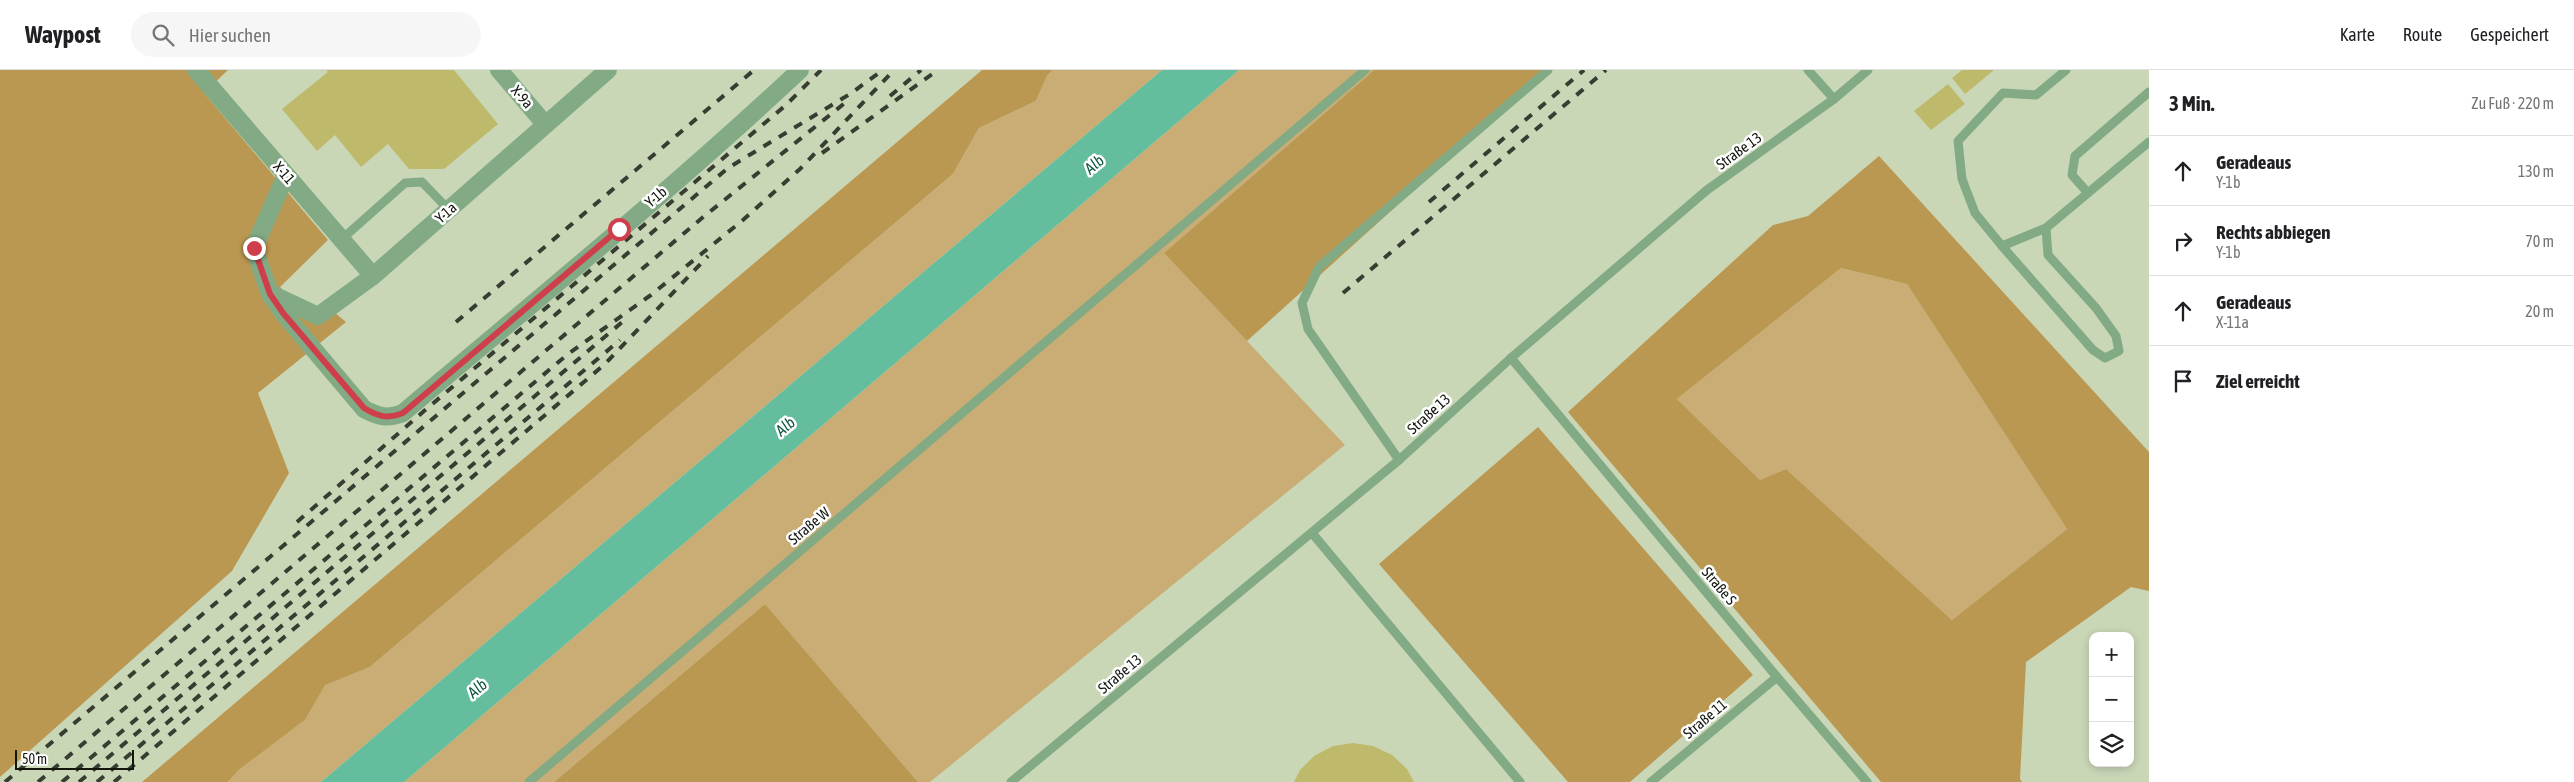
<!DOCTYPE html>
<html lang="de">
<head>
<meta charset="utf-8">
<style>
	body { margin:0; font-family:"Asap Condensed",sans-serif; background:#f6f6f6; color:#202124 }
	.controls { position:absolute; right:15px; bottom:15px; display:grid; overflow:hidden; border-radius:10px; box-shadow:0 2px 8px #0003 }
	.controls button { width:45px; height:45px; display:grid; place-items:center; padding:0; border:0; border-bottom:1px solid #e0e0e0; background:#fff; color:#202124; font:25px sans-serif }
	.scale { position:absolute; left:15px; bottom:12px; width:119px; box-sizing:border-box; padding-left:5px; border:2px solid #12160d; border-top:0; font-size:14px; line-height:18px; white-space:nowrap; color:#12160d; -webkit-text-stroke:4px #fff; paint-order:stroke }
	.stop { position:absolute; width:15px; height:15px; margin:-11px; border:4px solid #cf3e4b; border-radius:50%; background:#fff }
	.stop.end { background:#cf3e4b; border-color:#fff; box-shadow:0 1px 5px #0008 }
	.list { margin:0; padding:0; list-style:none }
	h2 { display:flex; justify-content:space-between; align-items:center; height:65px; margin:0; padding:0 20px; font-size:21px }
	h2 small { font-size:16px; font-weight:400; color:#757577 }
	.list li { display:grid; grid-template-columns:32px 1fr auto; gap:15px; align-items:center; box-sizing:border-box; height:70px; padding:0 20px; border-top:1px solid #e0e0e0 }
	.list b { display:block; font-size:19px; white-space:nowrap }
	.list p { margin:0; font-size:16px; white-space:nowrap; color:#757577 }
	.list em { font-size:16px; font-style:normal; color:#757577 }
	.icon { flex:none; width:28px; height:28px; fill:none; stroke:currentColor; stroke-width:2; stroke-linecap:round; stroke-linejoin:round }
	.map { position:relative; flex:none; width:2149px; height:712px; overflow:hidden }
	header { display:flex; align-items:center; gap:30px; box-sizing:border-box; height:70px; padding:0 25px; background:#fff; border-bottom:1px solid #e0e0e0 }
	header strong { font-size:24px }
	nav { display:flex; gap:28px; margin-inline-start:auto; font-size:18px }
	.search { width:350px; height:45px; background:#f6f6f6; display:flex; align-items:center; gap:12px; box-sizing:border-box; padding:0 18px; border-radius:28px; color:#757577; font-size:19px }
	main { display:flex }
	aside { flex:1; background:#fff }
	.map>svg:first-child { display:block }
	.built { fill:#c9d7b7; fill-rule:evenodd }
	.green { fill:#caad74 }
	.forest { fill:#bb9851; fill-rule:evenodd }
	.water { fill:#64bd9c }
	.building { fill:#bfb96c }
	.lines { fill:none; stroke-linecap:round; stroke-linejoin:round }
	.service { stroke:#82ab85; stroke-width:9 }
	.minor { stroke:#82ab85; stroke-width:18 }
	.rail { stroke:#383d31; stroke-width:4; stroke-dasharray:9 9; stroke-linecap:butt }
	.route { stroke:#cf3e4b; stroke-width:6 }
	.labels { text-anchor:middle; stroke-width:5; stroke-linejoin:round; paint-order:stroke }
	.street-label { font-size:15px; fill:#12160d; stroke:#fff }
	.water-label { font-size:16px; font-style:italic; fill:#0d5741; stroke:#fff }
</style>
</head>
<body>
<header>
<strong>Waypost</strong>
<div class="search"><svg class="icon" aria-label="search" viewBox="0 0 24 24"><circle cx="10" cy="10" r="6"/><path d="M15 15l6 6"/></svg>Hier suchen</div>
<nav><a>Karte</a><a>Route</a><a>Gespeichert</a></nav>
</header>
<main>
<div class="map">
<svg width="2149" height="712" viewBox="0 0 2149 712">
	<rect width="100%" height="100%" fill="#d9e4c9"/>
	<!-- built -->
	<g class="built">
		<polygon points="0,0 982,0 142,712 0,712"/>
		<path d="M 1350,0 L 2149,0 L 2149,712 L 512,712 ZM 2093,566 L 2130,566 L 2130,693 L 2093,693 Z"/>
	</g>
	<!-- green -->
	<g class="green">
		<polygon points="1053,0 1162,0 321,712 228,712 239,700 305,650 325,614 370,597 953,104 979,58 1036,31 1047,6"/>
		<polygon points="1239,0 1374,0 1164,183 1345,375 930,712 918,712 765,534 554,712 404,712"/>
		<polygon points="1841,198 1907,214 2067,459 1952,550 1786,399 1760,410 1677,329"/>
	</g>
	<!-- forest -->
	<g class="forest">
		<polygon points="0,0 228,0 204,23 328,170 280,217 311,250 334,242 346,252 258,323 289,403 232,501 0,707"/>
		<polygon points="982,0 1053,0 1047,6 1036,31 979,58 953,104 370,597 325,615 305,650 239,700 228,712 142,712"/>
		<polygon points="1374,0 1547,0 1247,271 1164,183"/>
		<path d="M 1879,86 L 2149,382 L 2149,521 L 2131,517 L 2026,592 L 2020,709 L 2022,712 L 1881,712 L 1568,342 L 1773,155 L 1808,146 ZM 1841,198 L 1907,214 L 2067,459 L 1952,550 L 1786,399 L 1760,410 L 1677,329 Z"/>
		<polygon points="1538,357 1753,605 1630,712 1568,712 1379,494"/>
		<polygon points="765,534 918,712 554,712"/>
	</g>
	<!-- water -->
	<polygon class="water" points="1162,0 1239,0 404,712 321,712"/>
	<!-- building -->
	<g class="building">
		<polygon points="326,0 454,0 498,54 444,99 409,99 388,74 361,97 335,65 317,81 282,39 328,2"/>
		<polygon points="1962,0 1994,0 1965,24 1952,8"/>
		<polygon points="1948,14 1965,34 1931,60 1914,41"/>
		<polygon points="1353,673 1373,676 1392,685 1407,699 1414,712 1294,712 1300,700 1314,686 1333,676"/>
	</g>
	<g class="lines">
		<!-- service -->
		<g class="service">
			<polyline points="1808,0 1834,29"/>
			<polyline points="2066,0 2036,25 2003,23 1958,71 1962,109 1975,143 2002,176 2046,158 2149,72"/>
			<polyline points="2088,123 2072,105 2075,86 2149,22"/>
			<polyline points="342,169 405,113 422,112 449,140"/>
			<polyline points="2002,176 2093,280 2105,288 2119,281 2116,266 2096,238 2048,185 2046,158"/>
			<polyline points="1511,288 1777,607 1867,712"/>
			<polyline points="1399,390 1308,259 1302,233 1319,197 1548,0"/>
			<polyline points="1312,463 1520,712"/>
			<polyline points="529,712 1365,0"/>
			<polyline points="1011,712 1399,390 1511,288 1707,120 1834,29 1868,0"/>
			<polyline points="1651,712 1777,607"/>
		</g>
		<!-- minor -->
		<g class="minor">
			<polyline points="196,0 373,206"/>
			<polyline points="499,0 545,54"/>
			<path d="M 286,105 L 254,178 L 270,224 L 283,243 L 364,339 C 379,347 387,349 403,343 C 536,230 672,120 800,0"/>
			<polyline points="271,224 318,246 373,206 608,0"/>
		</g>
		<!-- rail -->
		<g class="rail">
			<polyline points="890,26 921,0"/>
			<polyline points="822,83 938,0"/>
			<polyline points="1429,132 1584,0"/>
			<polyline points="1343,223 1606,0"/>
			<polyline points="456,252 754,0"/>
			<polyline points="297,452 424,341 786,35 821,0"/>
			<polyline points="5,712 728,98 850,24 883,0"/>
			<polyline points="38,712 702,148 846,32"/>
			<polyline points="62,712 568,284 651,225 743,150 800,99 894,0"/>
			<polyline points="79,712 627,248"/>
			<polyline points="97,712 620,270"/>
			<polyline points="114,712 605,294 708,186"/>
		</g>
	</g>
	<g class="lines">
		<!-- route -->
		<path class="route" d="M 254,178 L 270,224 L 283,243 L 364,338 C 379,347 387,349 403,343 L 619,159"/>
	</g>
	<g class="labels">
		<!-- street labels -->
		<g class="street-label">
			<text transform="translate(522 27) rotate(49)" y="5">X-9a</text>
			<text transform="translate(1739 81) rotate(-36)" y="5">Straße 13</text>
			<text transform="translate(284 103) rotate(49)" y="5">X-11</text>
			<text transform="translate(656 127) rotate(-41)" y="5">Y-1b</text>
			<text transform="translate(446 143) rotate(-41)" y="5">Y-1a</text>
			<text transform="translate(1429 344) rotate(-42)" y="5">Straße 13</text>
			<text transform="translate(809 456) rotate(-40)" y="5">Straße W</text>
			<text transform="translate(1719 516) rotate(50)" y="5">Straße S</text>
			<text transform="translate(1120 604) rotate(-40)" y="5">Straße 13</text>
			<text transform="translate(1705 649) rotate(-40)" y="5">Straße 11</text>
		</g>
		<!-- water labels -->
		<g class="water-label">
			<text transform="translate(1094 94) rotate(-40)" y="6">Alb</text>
			<text transform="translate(785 356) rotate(-40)" y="6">Alb</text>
			<text transform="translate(477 618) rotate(-40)" y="6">Alb</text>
		</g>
	</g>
</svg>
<div class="controls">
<button>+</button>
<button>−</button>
<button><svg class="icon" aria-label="layers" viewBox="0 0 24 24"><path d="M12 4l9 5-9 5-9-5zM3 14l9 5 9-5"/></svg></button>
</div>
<div class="scale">50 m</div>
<div class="stop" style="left:619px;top:159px"></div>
<div class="stop end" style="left:254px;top:178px"></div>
</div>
<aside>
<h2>3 Min.<small>Zu Fuß · 220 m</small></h2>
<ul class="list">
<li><svg class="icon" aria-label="ahead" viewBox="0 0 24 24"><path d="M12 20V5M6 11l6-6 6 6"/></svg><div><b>Geradeaus</b><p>Y-1b</p></div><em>130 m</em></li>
<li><svg class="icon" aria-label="right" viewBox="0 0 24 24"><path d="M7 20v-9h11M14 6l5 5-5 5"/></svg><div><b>Rechts abbiegen</b><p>Y-1b</p></div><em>70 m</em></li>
<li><svg class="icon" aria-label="ahead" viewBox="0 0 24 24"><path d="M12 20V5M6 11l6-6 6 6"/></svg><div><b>Geradeaus</b><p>X-11a</p></div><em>20 m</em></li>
<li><svg class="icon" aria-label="arrive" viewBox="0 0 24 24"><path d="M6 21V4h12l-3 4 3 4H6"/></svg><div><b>Ziel erreicht</b></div></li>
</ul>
</aside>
</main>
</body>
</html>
